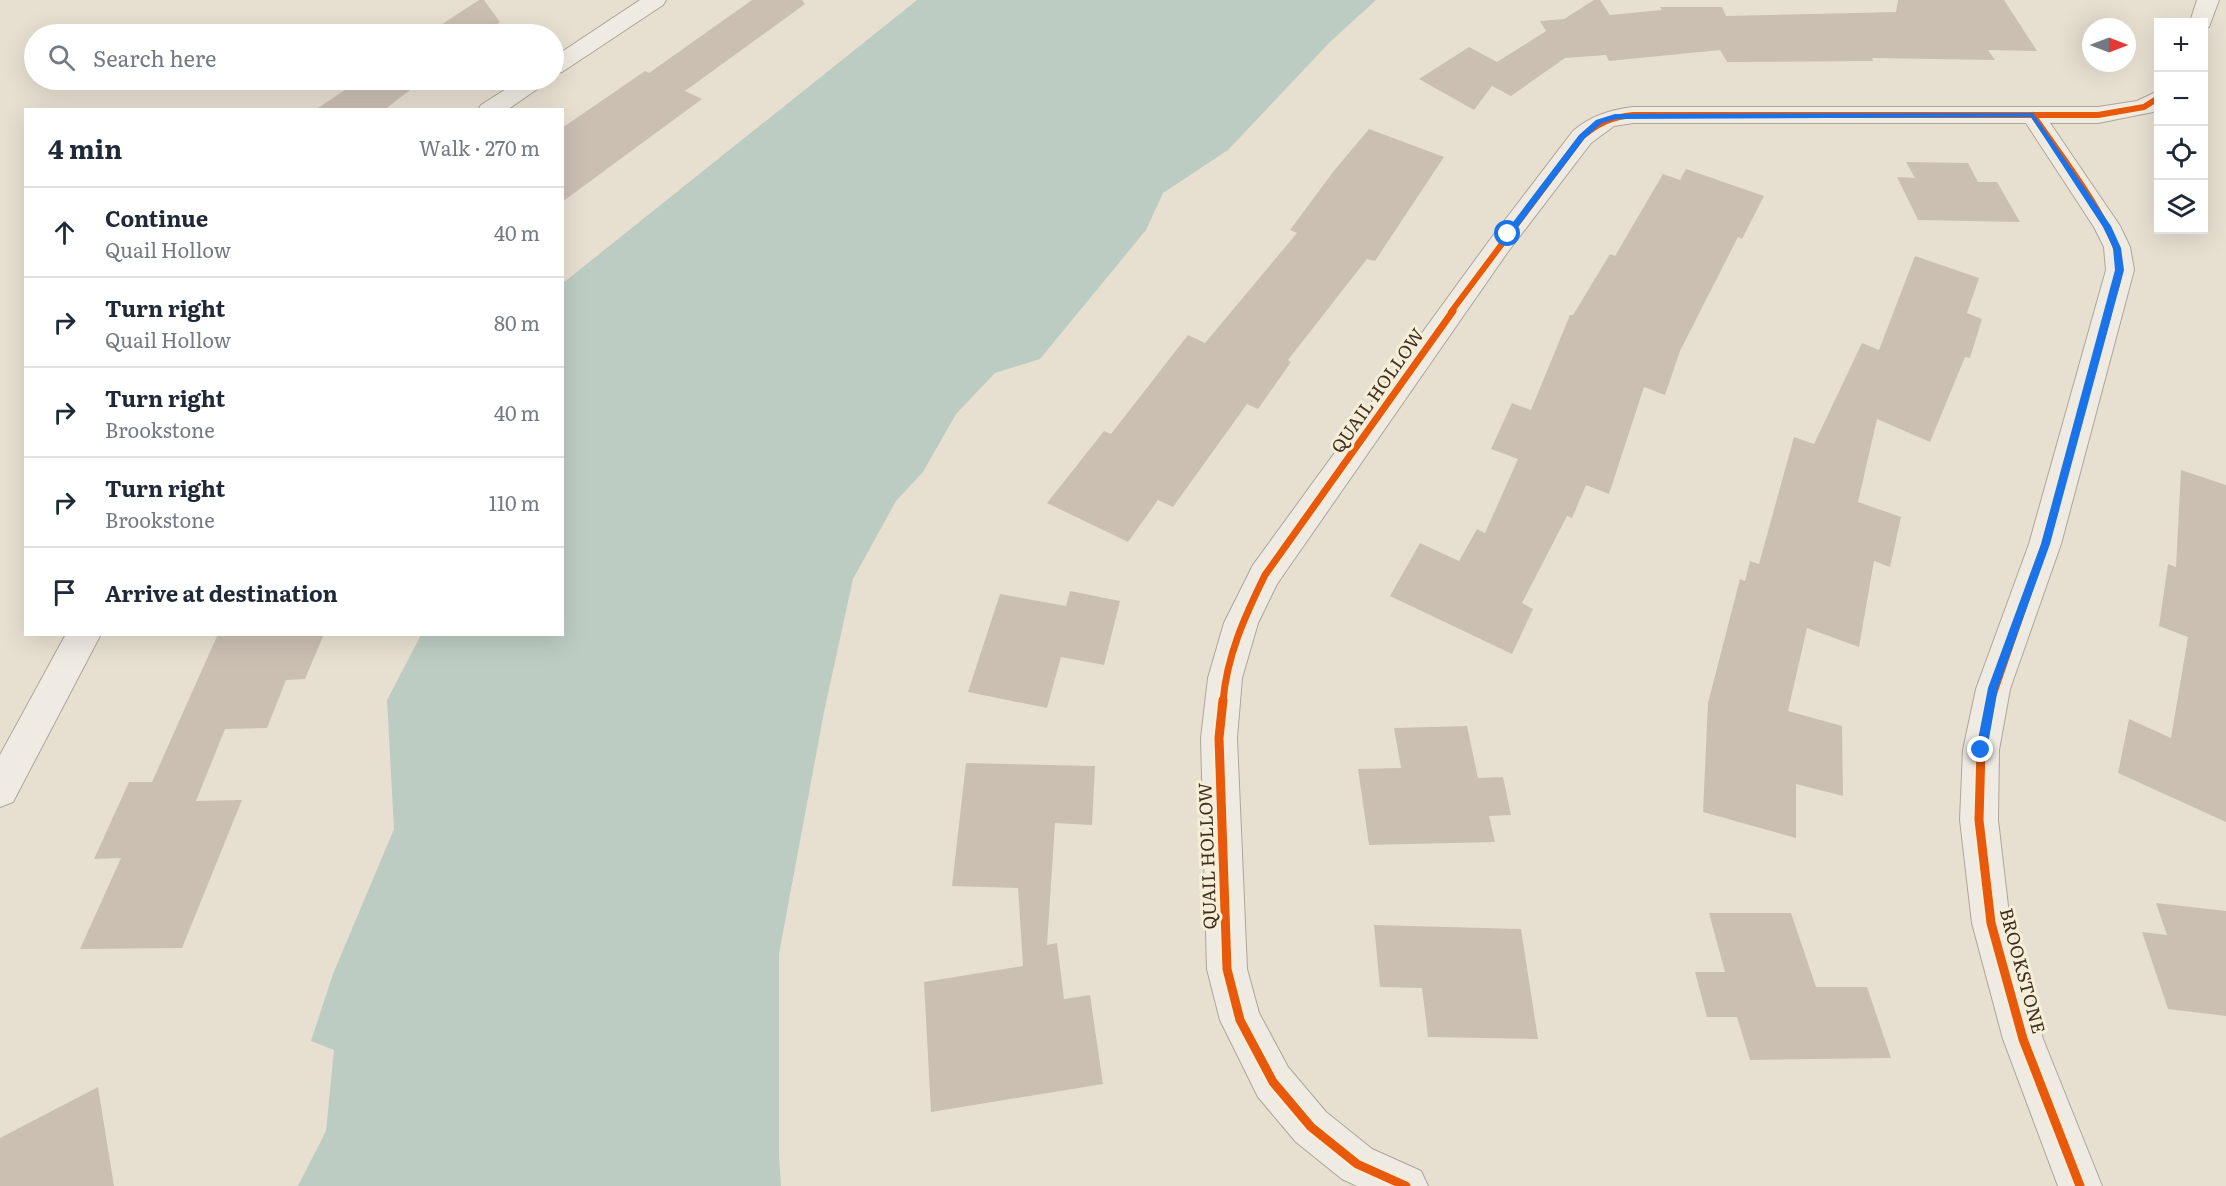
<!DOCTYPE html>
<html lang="en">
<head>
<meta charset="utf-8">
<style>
	body { margin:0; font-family:Literata,serif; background:#f2f2f3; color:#1f2937 }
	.controls { position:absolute; right:18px; top:18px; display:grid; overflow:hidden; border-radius:0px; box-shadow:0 6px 24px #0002 }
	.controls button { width:54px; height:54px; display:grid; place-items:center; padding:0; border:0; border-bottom:2px solid #e0e1e3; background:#fff; color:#1f2937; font:30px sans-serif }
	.compass { position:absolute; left:2082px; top:18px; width:54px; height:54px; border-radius:50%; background:#fff; box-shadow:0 6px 24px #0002; rotate:90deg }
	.stop { position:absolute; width:18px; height:18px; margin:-14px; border:4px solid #1a73e8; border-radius:50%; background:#fff }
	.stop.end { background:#1a73e8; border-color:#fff; box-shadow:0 2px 6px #0008 }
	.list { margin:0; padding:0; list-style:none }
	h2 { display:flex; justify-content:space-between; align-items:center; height:78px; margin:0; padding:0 24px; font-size:26px }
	h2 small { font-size:20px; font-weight:400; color:#747a83 }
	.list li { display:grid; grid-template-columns:39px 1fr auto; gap:18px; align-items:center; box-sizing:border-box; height:90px; padding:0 24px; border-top:2px solid #e0e1e3 }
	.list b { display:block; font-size:22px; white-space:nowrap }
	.list p { margin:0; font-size:20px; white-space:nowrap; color:#747a83 }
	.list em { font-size:20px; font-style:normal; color:#747a83 }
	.icon { flex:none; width:33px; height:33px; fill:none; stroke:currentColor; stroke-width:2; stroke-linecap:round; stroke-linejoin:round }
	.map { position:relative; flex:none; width:2226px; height:1186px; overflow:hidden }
	.search { position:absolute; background:#fff; box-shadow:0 6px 24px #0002; left:24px; top:24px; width:540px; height:66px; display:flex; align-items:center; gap:15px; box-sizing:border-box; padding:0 21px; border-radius:33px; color:#747a83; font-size:22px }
	.panel { position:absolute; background:#fff; box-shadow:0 6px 24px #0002; left:24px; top:108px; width:540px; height:528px; border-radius:0px }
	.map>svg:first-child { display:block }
	.water { fill:#bcccc2 }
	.building { fill:#cbbfb2 }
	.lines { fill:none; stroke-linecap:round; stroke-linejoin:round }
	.street-casing { stroke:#ada599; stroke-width:2 }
	.street { fill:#efebe3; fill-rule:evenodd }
	.cycleway-far2-casing { stroke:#f7eed8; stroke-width:9 }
	.cycleway-far1-casing { stroke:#f7eed8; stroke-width:10 }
	.cycleway-casing { stroke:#f7eed8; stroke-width:13 }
	.cycleway-far2 { stroke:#e8590c; stroke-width:6 }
	.cycleway-far1 { stroke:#e8590c; stroke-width:7 }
	.cycleway { stroke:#e8590c; stroke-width:9 }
	.route { fill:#1a73e8 }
	.labels { text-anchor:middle; stroke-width:6; stroke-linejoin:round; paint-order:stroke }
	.street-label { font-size:18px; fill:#3d2e20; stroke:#f7eed8 }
</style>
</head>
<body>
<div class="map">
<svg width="2226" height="1186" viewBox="0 0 2226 1186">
	<rect width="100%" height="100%" fill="#e7e0d1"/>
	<!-- water -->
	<polygon class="water" points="917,0 1376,0 1330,42 1228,150 1163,193 1146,230 1040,359 995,373 956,414 923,472 896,501 853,579 824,712 779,954 779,1156 781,1186 298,1186 326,1131 334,1050 311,1041 333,974 394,829 387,700 421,635 562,634 563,283"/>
	<!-- building -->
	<g class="building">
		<polygon points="479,0 484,0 500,22 483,34 427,34"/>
		<polygon points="752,0 802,0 805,4 685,91 702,99 562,202 562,128 645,71 649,73"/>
		<polygon points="1594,0 1600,0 1610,15 1662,10 1660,7 1722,7 1726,16 1896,12 1898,0 2004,0 2037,51 1988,50 1995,60 1872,58 1873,61 1727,62 1720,50 1609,61 1606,55 1565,58 1511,96 1492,86 1474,110 1419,79 1469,47 1497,62 1546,31 1540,21 1564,19"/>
		<polygon points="360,80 423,80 384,110 315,110"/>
		<polygon points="1369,129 1444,157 1375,261 1367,259 1288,360 1291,362 1258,409 1247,404 1173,507 1158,500 1128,542 1047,503 1104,431 1111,434 1188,335 1205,343 1297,233 1290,230 1333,172"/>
		<polygon points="1906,162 1968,163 1978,182 1997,182 2020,222 1918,220 1897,177 1915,178"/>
		<polygon points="1686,169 1764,196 1742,239 1738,237 1680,351 1665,395 1644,387 1609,494 1586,485 1572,518 1567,516 1522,603 1533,609 1512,654 1390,596 1420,543 1459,561 1477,529 1485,533 1518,459 1491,449 1512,403 1531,410 1570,315 1573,315 1610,254 1615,256 1663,174 1680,180"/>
		<polygon points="1915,256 1979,278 1967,313 1982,319 1970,358 1965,357 1930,442 1877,419 1858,502 1901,517 1890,567 1874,561 1859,647 1807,628 1788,711 1842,726 1843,796 1796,784 1796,838 1703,812 1708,703 1740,579 1745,581 1750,561 1759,564 1794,437 1814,444 1862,343 1879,350"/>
		<polygon points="2181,470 2226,485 2226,822 2118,773 2129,719 2171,738 2188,637 2159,626 2168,564 2176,567"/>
		<polygon points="1070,591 1120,601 1104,665 1061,657 1047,708 968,692 1000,594 1066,606"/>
		<polygon points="218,634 324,634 305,679 286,680 267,728 225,729 196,801 242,800 182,948 80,949 121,858 94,859 129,782 152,782"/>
		<polygon points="1467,726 1478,778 1503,777 1511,815 1489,816 1495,842 1369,845 1358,769 1401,768 1394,728"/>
		<polygon points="966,763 1095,766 1092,825 1055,823 1047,945 1057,943 1064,999 1090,995 1103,1084 931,1112 924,982 1023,966 1018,888 952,886"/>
		<polygon points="2156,903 2226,911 2226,1016 2168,1009 2142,932 2167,935"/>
		<polygon points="1709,913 1791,913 1816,987 1867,987 1891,1058 1750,1060 1737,1017 1707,1017 1695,972 1725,972"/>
		<polygon points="1374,925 1521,929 1538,1039 1428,1037 1422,988 1380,987"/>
		<polygon points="98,1087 114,1186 0,1186 0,1138"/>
	</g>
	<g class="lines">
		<defs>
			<g id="street">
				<polygon points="640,0 666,0 663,5 562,72 554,74 554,57"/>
				<polygon points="2197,0 2219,0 2209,27 2204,28 2204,22 2190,22"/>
				<polygon points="520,80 547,80 543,85 507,110 478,110 481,105"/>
				<path d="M 2158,91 L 2158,108 L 2153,112 L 2098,123 L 2050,123 L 2120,226 L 2130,247 L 2134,270 L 2061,544 L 2010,689 L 1999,750 L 1998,820 L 2010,923 L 2043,1039 L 2102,1186 L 2058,1186 L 2003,1039 L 1972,923 L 1960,820 L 1963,750 L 1976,689 L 2029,544 L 2106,270 L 2104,247 L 2094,227 L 2026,123 L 1633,123 L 1614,126 L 1591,143 L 1507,253 L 1277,584 L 1258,623 L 1242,678 L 1237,738 L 1247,969 L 1259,1013 L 1288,1067 L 1326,1112 L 1372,1149 L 1421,1171 L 1428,1186 L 1357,1186 L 1342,1179 L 1296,1142 L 1258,1097 L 1220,1020 L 1207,969 L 1201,738 L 1208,678 L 1224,623 L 1253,565 L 1489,241 L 1573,131 C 1591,116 1609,110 1633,107 L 2098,107 L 2137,101 Z"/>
				<polygon points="66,634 101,634 13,802 0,807 0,755"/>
			</g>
		</defs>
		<!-- street casing -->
		<use href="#street" class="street-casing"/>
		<!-- street -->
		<use href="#street" class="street"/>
		<defs>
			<g id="cycleway-far2">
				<path d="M 2033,115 C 2057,151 2118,227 2120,267 C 2120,281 2112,299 2108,312"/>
				<path d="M 1451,312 L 1582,137 C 1598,123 1612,117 1633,115 L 2098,115 L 2144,107 L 2158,98"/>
			</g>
			<g id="cycleway-far1">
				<path d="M 1223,701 C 1227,655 1245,616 1265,575 L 1453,311"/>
				<polyline points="1991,701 2045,544 2109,311"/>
			</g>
			<g id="cycleway">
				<polyline points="1223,700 1219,738 1227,969 1240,1020 1273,1082 1311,1127 1357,1164 1406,1186"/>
				<polyline points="1991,700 1981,750 1979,820 1991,923 2023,1039 2080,1186"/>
			</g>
		</defs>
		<!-- cycleway-far2 casing -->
		<use href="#cycleway-far2" class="cycleway-far2-casing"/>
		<!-- cycleway-far1 casing -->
		<use href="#cycleway-far1" class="cycleway-far1-casing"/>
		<!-- cycleway casing -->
		<use href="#cycleway" class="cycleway-casing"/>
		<!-- cycleway-far2 -->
		<use href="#cycleway-far2" class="cycleway-far2"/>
		<!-- cycleway-far1 -->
		<use href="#cycleway-far1" class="cycleway-far1"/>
		<!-- cycleway -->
		<use href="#cycleway" class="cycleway"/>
	</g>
	<!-- route -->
	<polygon class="route" points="2033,113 2111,226 2121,248 2124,270 2050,544 1998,688 1987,750 1981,755 1976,750 1988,688 2041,544 2115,270 2113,248 2103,227 2031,117 1616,119 1602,123 1585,138 1511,236 1504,234 1579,135 1596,120 1615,114"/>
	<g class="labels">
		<!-- street labels -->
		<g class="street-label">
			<text transform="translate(1378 391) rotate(-55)" y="6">QUAIL HOLLOW</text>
			<text transform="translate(1208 856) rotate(-92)" y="6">QUAIL HOLLOW</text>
			<text transform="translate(2022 971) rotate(75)" y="6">BROOKSTONE</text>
		</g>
	</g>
</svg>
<div class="controls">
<button>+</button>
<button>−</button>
<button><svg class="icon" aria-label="locate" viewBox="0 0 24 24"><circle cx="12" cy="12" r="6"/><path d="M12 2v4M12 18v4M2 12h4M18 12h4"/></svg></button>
<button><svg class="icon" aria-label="layers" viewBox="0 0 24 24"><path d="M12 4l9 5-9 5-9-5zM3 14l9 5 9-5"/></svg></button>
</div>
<svg class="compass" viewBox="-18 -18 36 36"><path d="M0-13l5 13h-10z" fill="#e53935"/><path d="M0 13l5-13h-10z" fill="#747a83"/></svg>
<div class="stop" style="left:1508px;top:234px"></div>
<div class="stop end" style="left:1981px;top:750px"></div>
<div class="search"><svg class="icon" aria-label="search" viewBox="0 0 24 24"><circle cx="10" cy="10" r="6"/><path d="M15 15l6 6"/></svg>Search here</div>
<section class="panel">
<h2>4 min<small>Walk · 270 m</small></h2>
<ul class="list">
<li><svg class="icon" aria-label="ahead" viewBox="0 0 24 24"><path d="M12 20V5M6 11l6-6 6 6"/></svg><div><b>Continue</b><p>Quail Hollow</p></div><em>40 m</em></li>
<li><svg class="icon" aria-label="right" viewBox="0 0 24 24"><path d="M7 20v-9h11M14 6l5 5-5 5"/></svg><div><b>Turn right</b><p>Quail Hollow</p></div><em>80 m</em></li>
<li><svg class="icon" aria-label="right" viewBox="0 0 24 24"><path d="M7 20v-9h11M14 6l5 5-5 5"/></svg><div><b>Turn right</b><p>Brookstone</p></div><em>40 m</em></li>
<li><svg class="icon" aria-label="right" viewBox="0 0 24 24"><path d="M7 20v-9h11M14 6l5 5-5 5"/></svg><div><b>Turn right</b><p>Brookstone</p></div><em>110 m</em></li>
<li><svg class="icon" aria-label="arrive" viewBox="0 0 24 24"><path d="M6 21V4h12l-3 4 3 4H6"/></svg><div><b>Arrive at destination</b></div></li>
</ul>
</section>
</div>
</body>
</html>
